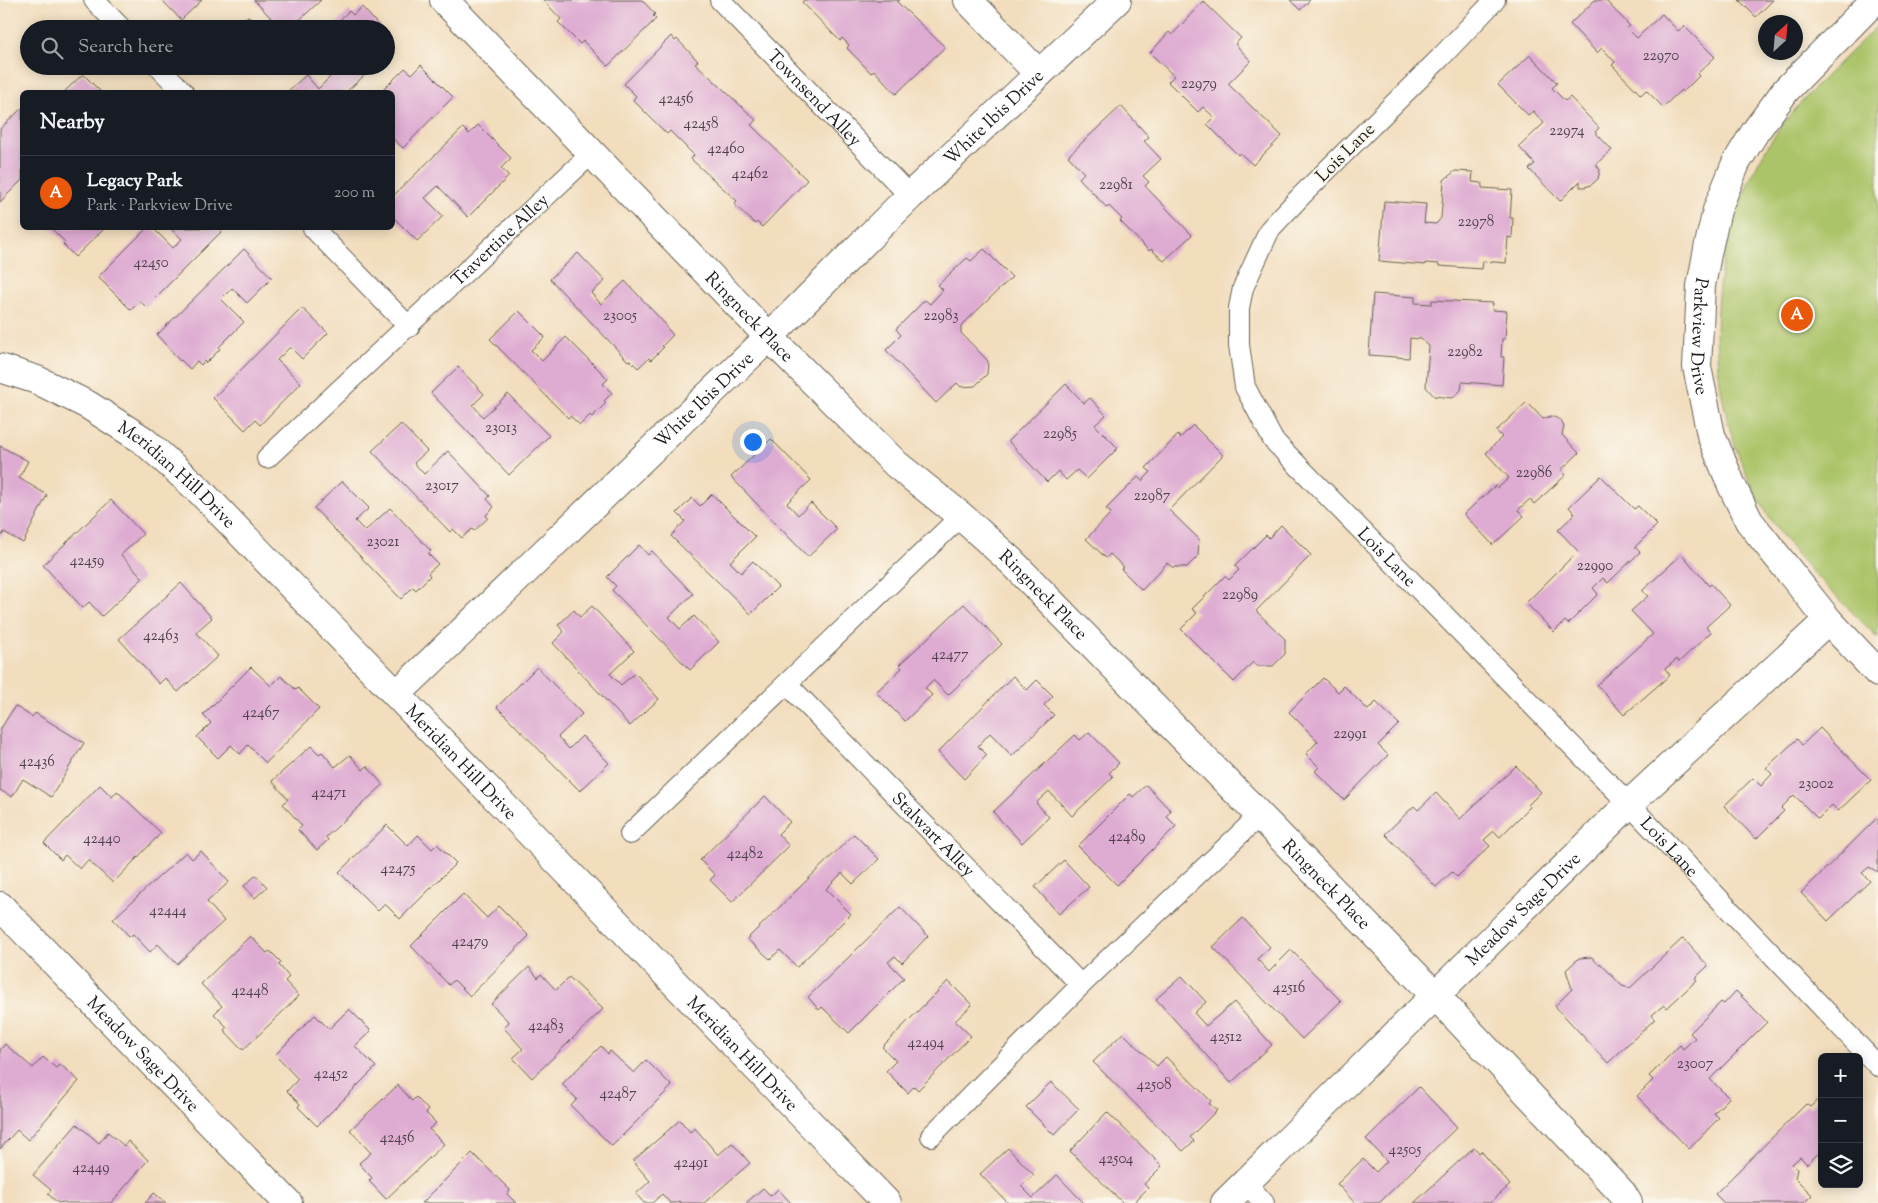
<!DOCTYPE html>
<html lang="en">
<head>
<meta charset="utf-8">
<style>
	body { margin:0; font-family:"Sorts Mill Goudy",serif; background:#20242c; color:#f1f3f6 }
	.controls { position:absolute; right:15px; bottom:15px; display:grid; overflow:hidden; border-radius:8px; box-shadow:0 2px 12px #0003 }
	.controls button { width:45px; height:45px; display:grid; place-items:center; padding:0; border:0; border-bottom:1px solid #363941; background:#171b24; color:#f1f3f6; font:25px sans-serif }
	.compass { position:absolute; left:1758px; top:15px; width:45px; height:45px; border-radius:50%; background:#171b24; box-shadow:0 2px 12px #0003; rotate:26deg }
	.you { position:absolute; left:752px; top:441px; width:18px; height:18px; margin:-12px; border:4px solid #fff; border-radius:50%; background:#1a73e8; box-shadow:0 0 0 8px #1a73e833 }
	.badge { display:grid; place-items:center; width:32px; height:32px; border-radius:50%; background:#ea580c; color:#fff; font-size:16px; font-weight:700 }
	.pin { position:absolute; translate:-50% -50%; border:2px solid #fff; box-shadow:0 1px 5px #0006 }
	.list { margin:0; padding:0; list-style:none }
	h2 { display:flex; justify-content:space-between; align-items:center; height:65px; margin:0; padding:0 20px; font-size:21px }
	h2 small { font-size:16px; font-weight:400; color:#9ea1a6 }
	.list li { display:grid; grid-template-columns:32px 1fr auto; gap:15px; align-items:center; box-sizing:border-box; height:75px; padding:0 20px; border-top:1px solid #363941 }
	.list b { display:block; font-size:19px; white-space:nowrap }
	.list p { margin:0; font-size:16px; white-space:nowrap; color:#9ea1a6 }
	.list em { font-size:16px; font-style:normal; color:#9ea1a6 }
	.icon { flex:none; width:28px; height:28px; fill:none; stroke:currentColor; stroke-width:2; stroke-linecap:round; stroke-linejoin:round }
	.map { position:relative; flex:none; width:1878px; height:1203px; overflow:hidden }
	.search { position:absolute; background:#171b24; box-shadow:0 2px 12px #0003; left:20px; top:20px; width:375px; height:55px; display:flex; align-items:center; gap:12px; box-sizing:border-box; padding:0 18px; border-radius:28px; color:#9ea1a6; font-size:19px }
	.panel { position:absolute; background:#171b24; box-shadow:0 2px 12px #0003; left:20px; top:90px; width:375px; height:140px; border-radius:8px }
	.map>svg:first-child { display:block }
	.green { fill:#acc469; stroke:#647042 }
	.building { fill:#deabd2 }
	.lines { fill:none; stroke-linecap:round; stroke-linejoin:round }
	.lane-casing { stroke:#676054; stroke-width:22 }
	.street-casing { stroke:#676054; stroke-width:30 }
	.lane { stroke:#fff; stroke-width:20 }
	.street { stroke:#fff; stroke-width:28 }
	.labels { text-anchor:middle; stroke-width:4; stroke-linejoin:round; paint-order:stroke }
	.number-label { font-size:15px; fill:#4c404a }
	.street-label { font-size:18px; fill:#1c1c1c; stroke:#fbf7ec }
</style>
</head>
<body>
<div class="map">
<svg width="1878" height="1203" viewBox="0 0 1878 1203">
	<rect width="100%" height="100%" fill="#fbf7ec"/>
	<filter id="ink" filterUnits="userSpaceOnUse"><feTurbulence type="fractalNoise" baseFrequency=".02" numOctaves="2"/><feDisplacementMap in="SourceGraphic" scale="10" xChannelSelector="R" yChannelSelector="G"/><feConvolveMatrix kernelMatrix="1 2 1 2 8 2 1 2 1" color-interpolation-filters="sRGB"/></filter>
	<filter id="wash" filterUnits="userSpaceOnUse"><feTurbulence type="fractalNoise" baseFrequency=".0096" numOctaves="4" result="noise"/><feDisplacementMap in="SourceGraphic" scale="20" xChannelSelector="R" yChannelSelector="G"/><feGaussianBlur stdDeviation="1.12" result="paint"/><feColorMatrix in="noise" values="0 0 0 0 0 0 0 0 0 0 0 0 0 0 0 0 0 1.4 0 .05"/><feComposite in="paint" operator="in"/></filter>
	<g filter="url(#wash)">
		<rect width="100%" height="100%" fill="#f2ddbd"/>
		<!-- green -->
		<path class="green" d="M 1878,25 L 1878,638 C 1844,603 1806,570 1778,530 C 1710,434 1698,303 1743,195 C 1751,176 1761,156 1773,138 C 1802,96 1841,62 1878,25 Z"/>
		<g id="blocks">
			<!-- building -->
			<g class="building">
				<polygon points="162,0 202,0 181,20"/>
				<polygon points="254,0 321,0 290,29 259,29 271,18"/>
				<polygon points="543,0 642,0 655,14 653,16 656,19 608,66 583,41 580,44 558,22 561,19"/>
				<polygon points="804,0 900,0 897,2 945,47 896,94 874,70 871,73 847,48 849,45 842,38 840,41 802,2"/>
				<polygon points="1290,0 1310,0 1300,10"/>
				<polygon points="1595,0 1605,0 1630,26 1627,28 1637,38 1662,14 1678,31 1684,26 1715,57 1697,74 1699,76 1683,92 1681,90 1663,107 1646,90 1641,95 1612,65 1615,62 1602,48 1597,53 1570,24"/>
				<polygon points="1739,0 1773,0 1756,17"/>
				<polygon points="1203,1 1241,38 1235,44 1251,61 1228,84 1282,136 1253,165 1240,153 1238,155 1207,124 1214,117 1203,107 1198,112 1168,82 1174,76 1150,53 1169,32 1172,35"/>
				<polygon points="362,7 382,29 330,29 349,11 353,15"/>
				<polygon points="248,16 259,29 234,29"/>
				<polygon points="671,36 675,41 677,39 698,61 695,63 756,120 751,125 807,180 762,227 757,222 755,224 734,204 737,201 691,159 694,155 670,131 667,134 633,100 636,96 624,84"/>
				<polygon points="1530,55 1557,83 1552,88 1565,101 1570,97 1599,128 1595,132 1612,150 1596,164 1600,170 1598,179 1591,185 1585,187 1580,187 1580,181 1560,201 1529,169 1535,164 1519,147 1544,123 1533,111 1528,115 1498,85"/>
				<polygon points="421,65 453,97 403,148 392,138 392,92 381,92 405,68 412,74"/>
				<polygon points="324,66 375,66 346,92 287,92 306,75 318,89 332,75"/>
				<polygon points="83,74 101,92 64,92"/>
				<polygon points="1121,106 1149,137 1144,141 1161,159 1143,176 1149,182 1145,186 1192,235 1164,261 1151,249 1149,251 1120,221 1122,219 1109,206 1107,208 1079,178 1084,173 1068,156"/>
				<polygon points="22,108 22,180 0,202 0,129"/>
				<polygon points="478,125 511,158 501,168 509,176 468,217 438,186 425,198 443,216 417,241 392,216 392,197 463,128 469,134"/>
				<polygon points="1455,171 1473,172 1472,182 1482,183 1482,188 1512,190 1510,218 1513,218 1512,238 1508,237 1506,263 1483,261 1482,269 1439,266 1439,264 1425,263 1425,265 1379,261 1384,201 1426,204 1424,223 1436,224 1441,218 1444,180"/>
				<polygon points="51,228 105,228 75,257 63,244 65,242"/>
				<polygon points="147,228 153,228 173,248 182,239 170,228 225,228 146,307 140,301 131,310 98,277"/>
				<polygon points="244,249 272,278 247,303 232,288 221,299 244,322 219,347 220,349 206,363 204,361 201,365 197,361 190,369 181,360 180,361 157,335"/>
				<polygon points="984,249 1012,277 961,326 961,333 988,361 987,374 975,386 961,387 957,383 936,403 886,350 901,335 896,329 925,300 930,304 943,290 938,285 967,258 971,261"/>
				<polygon points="578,253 605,281 591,293 601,304 625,281 666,325 665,326 673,335 662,346 664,347 651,360 649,358 638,368 630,360 628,361 550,279"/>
				<polygon points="1373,294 1415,297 1415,303 1432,304 1432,300 1493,303 1492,310 1507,311 1505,339 1502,339 1501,357 1504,357 1502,385 1462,382 1461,390 1453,398 1434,396 1426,387 1429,346 1421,339 1410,338 1409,358 1369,355"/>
				<polygon points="302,308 328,333 302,359 290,347 277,360 301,383 260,425 255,420 245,430 213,398"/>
				<polygon points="519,311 545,337 531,350 542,361 566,337 608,379 603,384 612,393 604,401 606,403 592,417 590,415 580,425 570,416 568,418 490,339"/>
				<polygon points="458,367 484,394 473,405 483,417 508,394 549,436 509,475 431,393"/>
				<polygon points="1066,384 1084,403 1090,398 1106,415 1095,425 1118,448 1087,479 1077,470 1066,480 1058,471 1047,482 1008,441"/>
				<polygon points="1527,402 1543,419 1551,416 1561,420 1564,427 1562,435 1579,453 1561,470 1566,475 1534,504 1530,499 1518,510 1524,516 1493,545 1464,514 1496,485 1498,488 1509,478 1486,453 1502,437 1496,431"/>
				<polygon points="401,424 427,451 414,463 424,474 448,451 490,496 487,499 494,507 486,515 488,518 474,531 472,529 462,538 453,529 450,532 372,451"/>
				<polygon points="1193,425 1223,455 1169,510 1199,539 1198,556 1187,567 1172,567 1167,563 1142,590 1121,569 1124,567 1110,554 1106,558 1086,539 1111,513 1106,509 1138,477 1142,481 1151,472 1146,468 1178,435 1180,438"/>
				<polygon points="771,439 811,480 787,503 798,515 811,503 837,529 808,557 731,477"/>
				<polygon points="0,446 28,461 19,478 47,495 23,543 4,532 0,539"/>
				<polygon points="1601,476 1634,509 1638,506 1657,525 1635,547 1640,552 1608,583 1603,578 1593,588 1598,594 1568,624 1565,621 1554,632 1526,603 1578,551 1558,530 1575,514 1569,507"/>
				<polygon points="342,481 369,508 355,521 365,531 390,508 431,551 428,554 438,564 428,573 430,576 416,590 413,587 401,599 314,508"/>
				<polygon points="712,494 755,537 730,562 741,573 753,561 778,587 751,614 671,536 685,521 677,513 692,498 700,506"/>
				<polygon points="111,500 143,534 121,555 143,578 102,616 89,602 83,608 43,565"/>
				<polygon points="1281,525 1311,555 1256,611 1285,639 1285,654 1273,666 1258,666 1253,662 1234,682 1181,629 1197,613 1192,609 1225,576 1229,580 1239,570 1235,566 1266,535 1269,538"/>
				<polygon points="639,545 648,555 652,551 693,594 669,617 680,629 694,616 719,642 690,670 612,590 616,586 607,577"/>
				<polygon points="1682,554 1709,586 1711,584 1730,605 1706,627 1711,632 1679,662 1677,659 1665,669 1670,675 1624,715 1597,685 1653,634 1631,611 1648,596 1642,591"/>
				<polygon points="181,583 212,618 196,632 218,656 178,692 165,678 159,684 119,639"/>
				<polygon points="964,604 1002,644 948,695 933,680 925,688 932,695 905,721 876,692 902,668 899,665"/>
				<polygon points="592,606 634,651 610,674 621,685 635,673 659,699 630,726 553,643 564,632 558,625 574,610 580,617"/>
				<polygon points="251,667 271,686 281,676 296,690 298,688 319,709 266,763 248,745 240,754 231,745 218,758 197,737 211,723 203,715"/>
				<polygon points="537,667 582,714 558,737 569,749 582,736 609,763 580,791 497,707"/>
				<polygon points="1013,676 1027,690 1037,680 1053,696 1044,705 1054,715 1012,756 990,733 978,746 987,755 964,779 938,752"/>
				<polygon points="1323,678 1338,692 1344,686 1368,710 1376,702 1399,724 1378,745 1388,755 1344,800 1315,771 1319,767 1306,754 1318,741 1289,712"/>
				<polygon points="15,706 32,717 35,713 84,743 51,797 23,779 12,797 0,790 0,730"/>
				<polygon points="1820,728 1871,780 1838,811 1832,805 1818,819 1794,795 1781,808 1784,811 1756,839 1724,806 1753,778 1761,786 1772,774 1766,768 1797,739 1802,745"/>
				<polygon points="1089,732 1119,763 1109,773 1113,777 1072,816 1049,791 1036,803 1049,817 1022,843 993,812 1075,735 1080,740"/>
				<polygon points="311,746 319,754 322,752 335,767 350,755 363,770 367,766 383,785 326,837 328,840 317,850 298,830 302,826 283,804 288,799 272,781"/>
				<polygon points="1516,766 1541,792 1528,805 1530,807 1500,837 1494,831 1484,840 1490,846 1457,877 1452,872 1436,887 1385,834 1414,806 1418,810 1436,793 1460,819"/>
				<polygon points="100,785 112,797 117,791 161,833 113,883 88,860 80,869 65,855 61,860 44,843"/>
				<polygon points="1146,785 1171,811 1166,816 1176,826 1117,885 1078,846 1130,794 1133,797"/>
				<polygon points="765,796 790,822 778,834 789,846 732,902 710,880 715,875 700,860"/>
				<polygon points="1878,817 1878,872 1869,867 1862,873 1870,881 1828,921 1801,893"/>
				<polygon points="387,825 408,846 418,835 432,849 437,844 456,863 400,919 385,904 378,911 339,872"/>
				<polygon points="854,834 879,859 853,884 842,873 826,889 851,914 797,967 780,950 770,959 747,939"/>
				<polygon points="201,851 229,882 207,902 224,921 177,964 158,944 150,952 133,934 130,937 113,919 186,852 192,859"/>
				<polygon points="1064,860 1089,887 1059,914 1035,887"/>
				<polygon points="256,875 267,887 255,898 244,886"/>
				<polygon points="463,894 487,918 499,906 529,936 470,996 454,980 449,985 411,946"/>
				<polygon points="900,907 928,936 902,963 895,956 888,962 904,978 849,1033 822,1007 819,1010 808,997"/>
				<polygon points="1243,918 1270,947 1257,959 1269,972 1291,950 1341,1001 1302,1039 1213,947"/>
				<polygon points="250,936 267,953 270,951 281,962 279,965 289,977 285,981 299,996 243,1050 224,1030 227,1027 214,1014 222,1006 201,984"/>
				<polygon points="1683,938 1708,966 1695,978 1697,980 1667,1008 1664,1005 1652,1015 1655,1019 1608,1063 1555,1006 1572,989 1566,970 1579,958 1592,957 1599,965 1600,963 1622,986 1630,988"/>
				<polygon points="529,967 538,978 541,974 556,990 569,977 603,1009 532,1078 513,1058 523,1049 504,1028 509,1022 491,1004"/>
				<polygon points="1182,976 1206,1002 1194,1013 1206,1026 1234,1002 1272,1045 1231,1083 1156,999"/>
				<polygon points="948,981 972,1005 955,1021 971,1036 918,1090 914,1086 908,1093 886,1071 896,1061 882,1047"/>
				<polygon points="1736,991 1767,1022 1710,1079 1729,1098 1714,1113 1719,1118 1689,1149 1637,1096 1653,1080 1649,1076 1680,1045 1683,1049 1695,1038 1690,1033 1721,1002 1724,1004"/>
				<polygon points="349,1009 371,1031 355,1046 376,1067 317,1126 298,1107 300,1104 287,1091 298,1079 275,1055 315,1015 329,1029"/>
				<polygon points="1123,1033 1157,1066 1166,1057 1211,1101 1209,1104 1217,1110 1190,1137 1194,1141 1183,1151 1093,1062"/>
				<polygon points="5,1044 33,1068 43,1057 56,1068 60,1064 79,1081 28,1140 17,1130 0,1149 0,1050"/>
				<polygon points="601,1046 608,1054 610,1051 634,1073 646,1060 672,1086 612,1146 571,1106 577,1099 562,1084"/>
				<polygon points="1051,1082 1079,1109 1054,1135 1026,1107"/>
				<polygon points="398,1085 412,1101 416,1097 428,1110 426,1113 436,1123 429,1129 444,1144 386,1199 369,1181 372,1178 359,1163 371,1153 350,1130"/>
				<polygon points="1419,1087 1457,1127 1379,1203 1355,1203 1337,1184 1363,1159 1376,1172 1387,1161 1366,1139"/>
				<polygon points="1822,1096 1822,1150 1807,1164 1800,1157 1792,1164 1797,1169 1795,1178 1812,1195 1804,1203 1724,1203 1715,1194 1806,1104 1810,1107"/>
				<polygon points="1107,1112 1162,1166 1144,1184 1148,1188 1133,1203 1123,1203 1070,1151"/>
				<polygon points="680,1120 690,1132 695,1128 718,1155 732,1143 750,1163 704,1203 681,1203 679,1201 677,1203 670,1203 662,1194 652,1203 644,1203 636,1194 650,1181 633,1161"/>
				<polygon points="77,1124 99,1143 108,1132 124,1146 128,1141 148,1160 111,1203 66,1203 64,1202 58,1203 48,1194 51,1190 33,1175"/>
				<polygon points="1474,1147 1479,1153 1481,1151 1510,1185 1490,1203 1414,1203"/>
				<polygon points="1008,1148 1034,1175 1021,1186 1033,1198 1057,1175 1084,1203 1008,1203 980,1174"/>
				<polygon points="472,1153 510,1190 507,1194 516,1203 422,1203"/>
				<polygon points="763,1188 771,1196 778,1189 791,1203 746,1203"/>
				<polygon points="154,1193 166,1203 145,1203"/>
			</g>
		</g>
	</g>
	<g filter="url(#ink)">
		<use href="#blocks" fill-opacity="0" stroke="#676054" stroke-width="1"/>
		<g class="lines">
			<defs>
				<g id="lane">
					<polyline points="94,0 122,29"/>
					<path id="s1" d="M 720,0 L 910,196"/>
					<path id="s2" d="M 1495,0 L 1440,58 L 1302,195 L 1270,229 L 1243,288 L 1239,308 L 1239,345 L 1245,387 L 1273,440 L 1629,804 L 1878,1066"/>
					<polyline points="158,66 183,92"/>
					<polyline points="313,228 409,327"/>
					<path id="s3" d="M 267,458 L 591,154"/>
					<path id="s4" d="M 787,684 L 1081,985"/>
					<polyline points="630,834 961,516"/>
					<polyline points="931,1136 1081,985 1260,815"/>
					<polyline points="1246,1183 1264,1203"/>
				</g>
				<g id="street">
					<path id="s5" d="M 444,0 L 769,337 L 897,465 L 961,516 L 1011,561 L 1435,995 L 1622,1193 L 1628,1203"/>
					<polyline points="968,0 1038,73"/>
					<path id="s6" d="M 1875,0 L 1786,90 L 1755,132 L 1736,163 L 1717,210 L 1708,249 L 1701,286 L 1697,367 L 1711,435 L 1732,486 L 1749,521 L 1828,620 L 1878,673"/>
					<path id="s7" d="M 0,368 L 37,380 L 88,405 L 143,440 L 199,490 L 887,1203"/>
					<path id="s8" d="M 397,694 L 769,337 L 910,196 L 1117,0"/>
					<path id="s9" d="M 0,906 L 288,1203"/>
					<path id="s10" d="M 1225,1203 L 1629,804 L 1828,620"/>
				</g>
			</defs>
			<!-- lane casing -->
			<use href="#lane" class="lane-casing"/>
			<!-- street casing -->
			<use href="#street" class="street-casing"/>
			<!-- lane -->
			<use href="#lane" class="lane"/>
			<!-- street -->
			<use href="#street" class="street"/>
		</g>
	</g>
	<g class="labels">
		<!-- number labels -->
		<g class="number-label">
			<text x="1661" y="60">22970</text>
			<text x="1199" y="88">22979</text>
			<text x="676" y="103">42456</text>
			<text x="701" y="128">42458</text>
			<text x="1567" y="135">22974</text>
			<text x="726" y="153">42460</text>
			<text x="750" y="178">42462</text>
			<text x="1116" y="189">22981</text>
			<text x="1476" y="226">22978</text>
			<text x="151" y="267">42450</text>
			<text x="620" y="320">23005</text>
			<text x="941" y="320">22983</text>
			<text x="1465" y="356">22982</text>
			<text x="501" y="432">23013</text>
			<text x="1060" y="438">22985</text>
			<text x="1534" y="477">22986</text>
			<text x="442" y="490">23017</text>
			<text x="1152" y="500">22987</text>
			<text x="383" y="546">23021</text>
			<text x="87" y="565">42459</text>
			<text x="1595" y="570">22990</text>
			<text x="1240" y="599">22989</text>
			<text x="161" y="640">42463</text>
			<text x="950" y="659">42477</text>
			<text x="261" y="717">42467</text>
			<text x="1350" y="738">22991</text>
			<text x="37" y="766">42436</text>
			<text x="1816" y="788">23002</text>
			<text x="329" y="797">42471</text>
			<text x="1127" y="841">42489</text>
			<text x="102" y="843">42440</text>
			<text x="745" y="858">42482</text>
			<text x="398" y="873">42475</text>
			<text x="168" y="915">42444</text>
			<text x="470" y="946">42479</text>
			<text x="1289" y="992">42516</text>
			<text x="250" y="995">42448</text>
			<text x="546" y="1030">42483</text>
			<text x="1226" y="1041">42512</text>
			<text x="926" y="1047">42494</text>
			<text x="1695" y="1068">23007</text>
			<text x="331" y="1078">42452</text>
			<text x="1154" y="1089">42508</text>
			<text x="618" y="1098">42487</text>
			<text x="397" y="1142">42456</text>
			<text x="1405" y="1154">42505</text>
			<text x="1116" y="1163">42504</text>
			<text x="691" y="1167">42491</text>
			<text x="91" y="1172">42449</text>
		</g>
		<!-- street labels -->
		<g class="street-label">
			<text dy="6" stroke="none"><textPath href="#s1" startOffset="136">Townsend Alley</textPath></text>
			<text dy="6" stroke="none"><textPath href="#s8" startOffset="830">White Ibis Drive</textPath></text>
			<text transform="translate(1345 152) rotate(-45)" y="6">Lois Lane</text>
			<text dy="6" stroke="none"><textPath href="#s3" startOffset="319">Travertine Alley</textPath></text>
			<text dy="6" stroke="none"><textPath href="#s5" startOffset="440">Ringneck Place</textPath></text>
			<text dy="6" stroke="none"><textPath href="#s6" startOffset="394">Parkview Drive</textPath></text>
			<text dy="6" stroke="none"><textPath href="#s8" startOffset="425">White Ibis Drive</textPath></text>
			<text dy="6" stroke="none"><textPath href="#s7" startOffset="209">Meridian Hill Drive</textPath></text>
			<text dy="6" stroke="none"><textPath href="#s2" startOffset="709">Lois Lane</textPath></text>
			<text dy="6" stroke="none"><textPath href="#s5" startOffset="845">Ringneck Place</textPath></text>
			<text dy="6" stroke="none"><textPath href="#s7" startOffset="614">Meridian Hill Drive</textPath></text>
			<text dy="6" stroke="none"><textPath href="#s4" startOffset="210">Stalwart Alley</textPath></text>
			<text dy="6" stroke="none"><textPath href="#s2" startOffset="1114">Lois Lane</textPath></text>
			<text dy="6" stroke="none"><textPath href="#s5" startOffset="1250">Ringneck Place</textPath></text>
			<text dy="6" stroke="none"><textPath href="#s10" startOffset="419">Meadow Sage Drive</textPath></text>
			<text dy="6" stroke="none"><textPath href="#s7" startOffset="1019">Meridian Hill Drive</textPath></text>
			<text dy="6" stroke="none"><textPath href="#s9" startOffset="206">Meadow Sage Drive</textPath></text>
		</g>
	</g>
</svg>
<div class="controls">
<button>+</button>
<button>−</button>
<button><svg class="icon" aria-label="layers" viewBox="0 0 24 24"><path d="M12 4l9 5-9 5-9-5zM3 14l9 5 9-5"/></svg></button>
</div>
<svg class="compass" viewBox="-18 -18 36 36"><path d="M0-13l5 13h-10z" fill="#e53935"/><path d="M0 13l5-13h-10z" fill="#9ea1a6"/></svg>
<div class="you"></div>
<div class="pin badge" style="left:1797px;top:315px">A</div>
<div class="search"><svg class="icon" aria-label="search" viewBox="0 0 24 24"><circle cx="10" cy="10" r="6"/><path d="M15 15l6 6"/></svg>Search here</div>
<section class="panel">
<h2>Nearby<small></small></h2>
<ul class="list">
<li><span class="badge">A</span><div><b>Legacy Park</b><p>Park · Parkview Drive</p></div><em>200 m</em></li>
</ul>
</section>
</div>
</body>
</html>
